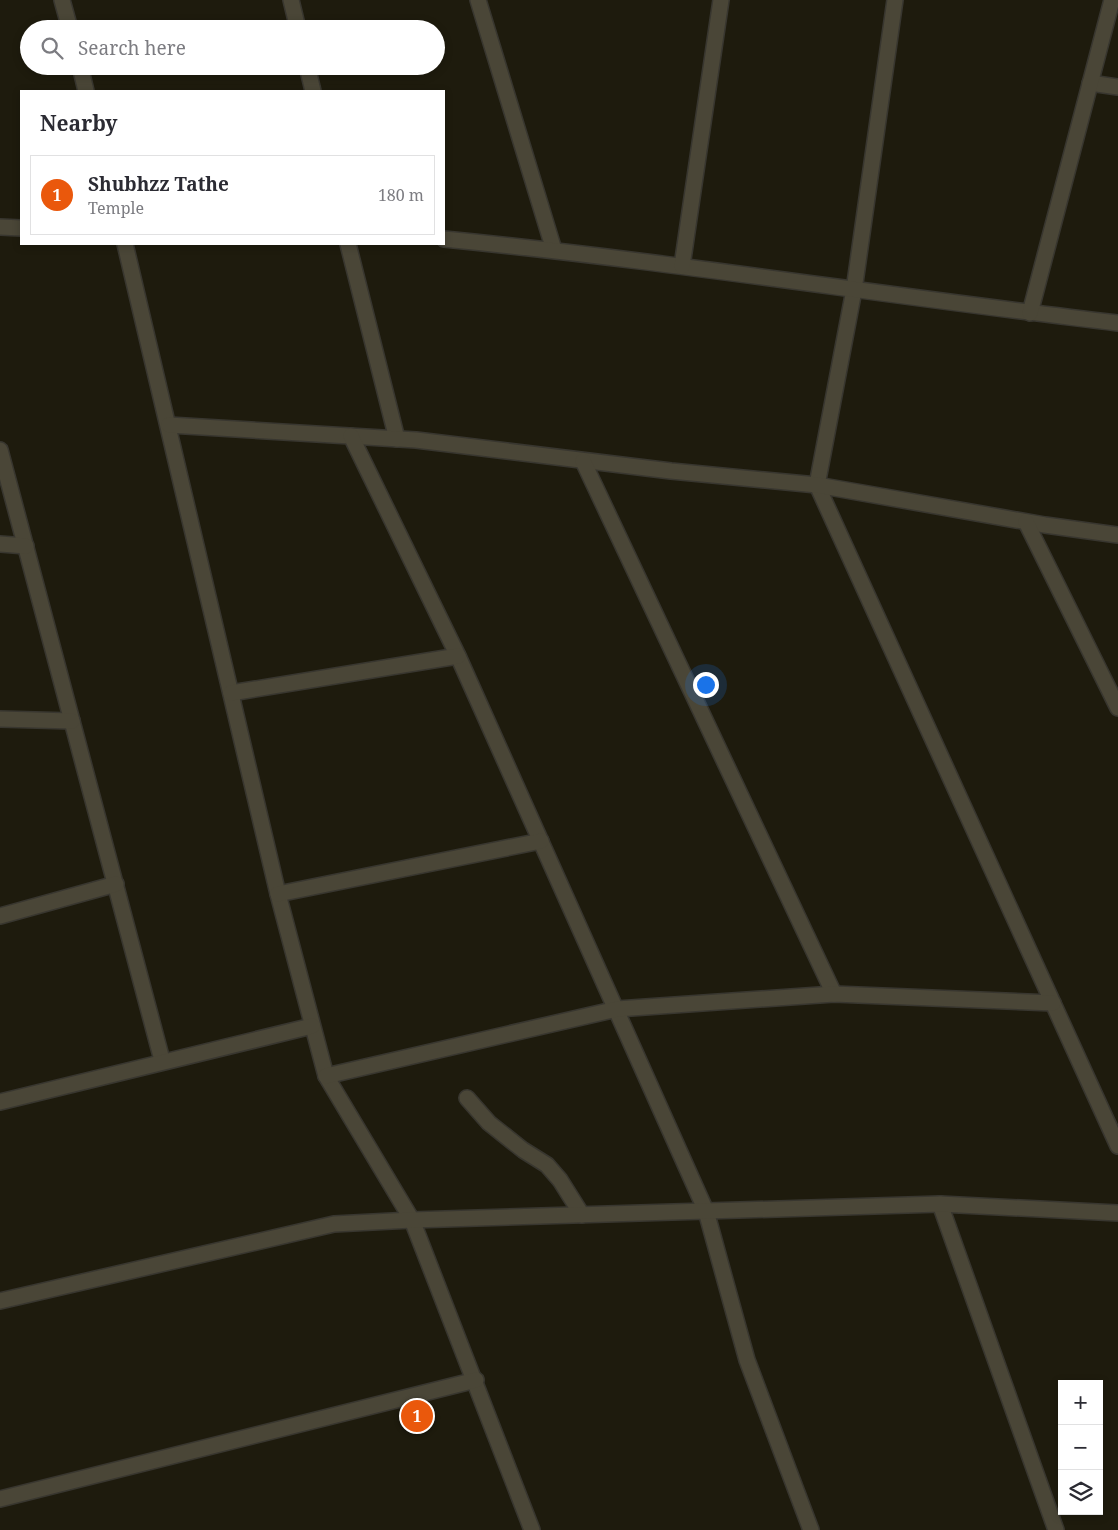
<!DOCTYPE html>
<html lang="en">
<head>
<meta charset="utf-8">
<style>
	body { margin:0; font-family:"Noto Serif",serif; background:#f7f7f7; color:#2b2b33 }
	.controls { position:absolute; right:15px; bottom:15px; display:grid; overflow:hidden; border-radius:0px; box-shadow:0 2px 8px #0003 }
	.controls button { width:45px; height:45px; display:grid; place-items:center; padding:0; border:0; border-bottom:1px solid #e1e1e2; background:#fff; color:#2b2b33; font:25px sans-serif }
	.you { position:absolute; left:705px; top:684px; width:18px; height:18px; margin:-12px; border:4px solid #fff; border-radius:50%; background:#1a73e8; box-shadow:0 0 0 8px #1a73e833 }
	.badge { display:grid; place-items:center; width:32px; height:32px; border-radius:50%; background:#ea580c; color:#fff; font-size:16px; font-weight:700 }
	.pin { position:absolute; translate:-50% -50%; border:2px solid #fff; box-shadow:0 1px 5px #0006 }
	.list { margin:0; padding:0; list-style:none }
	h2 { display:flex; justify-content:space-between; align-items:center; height:65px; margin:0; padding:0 20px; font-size:21px }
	h2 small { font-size:16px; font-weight:400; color:#7c7c81 }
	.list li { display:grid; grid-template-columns:32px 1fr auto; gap:15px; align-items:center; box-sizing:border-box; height:80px; margin:0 10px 10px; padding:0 10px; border:1px solid #e1e1e2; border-radius:0px }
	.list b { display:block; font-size:19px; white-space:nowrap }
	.list p { margin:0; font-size:16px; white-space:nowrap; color:#7c7c81 }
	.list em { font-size:16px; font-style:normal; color:#7c7c81 }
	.icon { flex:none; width:28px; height:28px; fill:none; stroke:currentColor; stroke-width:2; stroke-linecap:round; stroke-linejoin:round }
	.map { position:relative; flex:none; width:1118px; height:1530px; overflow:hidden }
	.search { position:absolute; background:#fff; box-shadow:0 2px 8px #0003; left:20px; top:20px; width:425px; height:55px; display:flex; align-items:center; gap:12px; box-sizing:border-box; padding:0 18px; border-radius:28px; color:#7c7c81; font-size:19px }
	.panel { position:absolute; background:#fff; box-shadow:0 2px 8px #0003; left:20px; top:90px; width:425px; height:155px; border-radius:0px }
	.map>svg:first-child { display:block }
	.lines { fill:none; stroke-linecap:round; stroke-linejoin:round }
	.minor-casing { stroke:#38362f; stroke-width:18 }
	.minor { stroke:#4a4637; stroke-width:15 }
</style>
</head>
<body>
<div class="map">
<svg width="1118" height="1530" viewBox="0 0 1118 1530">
	<rect width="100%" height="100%" fill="#1e1b0d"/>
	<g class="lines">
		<defs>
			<g id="minor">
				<polyline points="62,0 70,29"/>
				<polyline points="291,0 298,29"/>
				<polyline points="478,0 554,250"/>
				<polyline points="895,0 854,290 817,485 1118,1146"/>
				<polyline points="80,66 86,91"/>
				<polyline points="307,66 313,91"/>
				<polyline points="1090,83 1118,87"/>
				<polyline points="0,227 21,228"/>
				<path d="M 444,239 C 669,261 893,297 1118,323"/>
				<polyline points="125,244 278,894 326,1076 412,1220 532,1530"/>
				<polyline points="348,244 397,439"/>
				<polyline points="682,266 721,0"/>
				<polyline points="1030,313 1112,0"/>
				<polyline points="169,425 416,440 671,471 817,485 1045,525 1118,535"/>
				<polyline points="351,436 458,656 706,1211 747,1360 811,1530"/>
				<polyline points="0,450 162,1060"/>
				<polyline points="583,461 834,994"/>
				<polyline points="1026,522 1118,708"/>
				<polyline points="0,544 26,546"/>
				<polyline points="231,693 458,656"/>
				<polyline points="0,719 72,721"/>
				<polyline points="278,894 541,841"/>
				<polyline points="0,916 116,884"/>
				<polyline points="326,1076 617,1009 834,994 1053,1003"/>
				<polyline points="467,1098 489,1123 523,1150 547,1165 560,1180 582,1215"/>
				<polyline points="0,1102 312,1026"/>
				<polyline points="940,1204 1056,1530"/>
				<polyline points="0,1301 334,1224 412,1220 940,1204 1118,1213"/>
				<polyline points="0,1499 476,1380"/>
			</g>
		</defs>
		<!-- minor casing -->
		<use href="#minor" class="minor-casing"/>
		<!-- minor -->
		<use href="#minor" class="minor"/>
	</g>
</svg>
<div class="controls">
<button>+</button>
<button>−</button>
<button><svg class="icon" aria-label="layers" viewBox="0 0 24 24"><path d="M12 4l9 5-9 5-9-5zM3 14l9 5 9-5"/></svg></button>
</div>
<div class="you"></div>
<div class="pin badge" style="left:417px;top:1416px">1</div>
<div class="search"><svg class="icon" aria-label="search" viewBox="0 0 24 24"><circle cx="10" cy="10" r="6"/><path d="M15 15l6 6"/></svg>Search here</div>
<section class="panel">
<h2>Nearby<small></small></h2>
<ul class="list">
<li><span class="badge">1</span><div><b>Shubhzz Tathe</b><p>Temple</p></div><em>180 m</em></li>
</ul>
</section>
</div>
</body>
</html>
